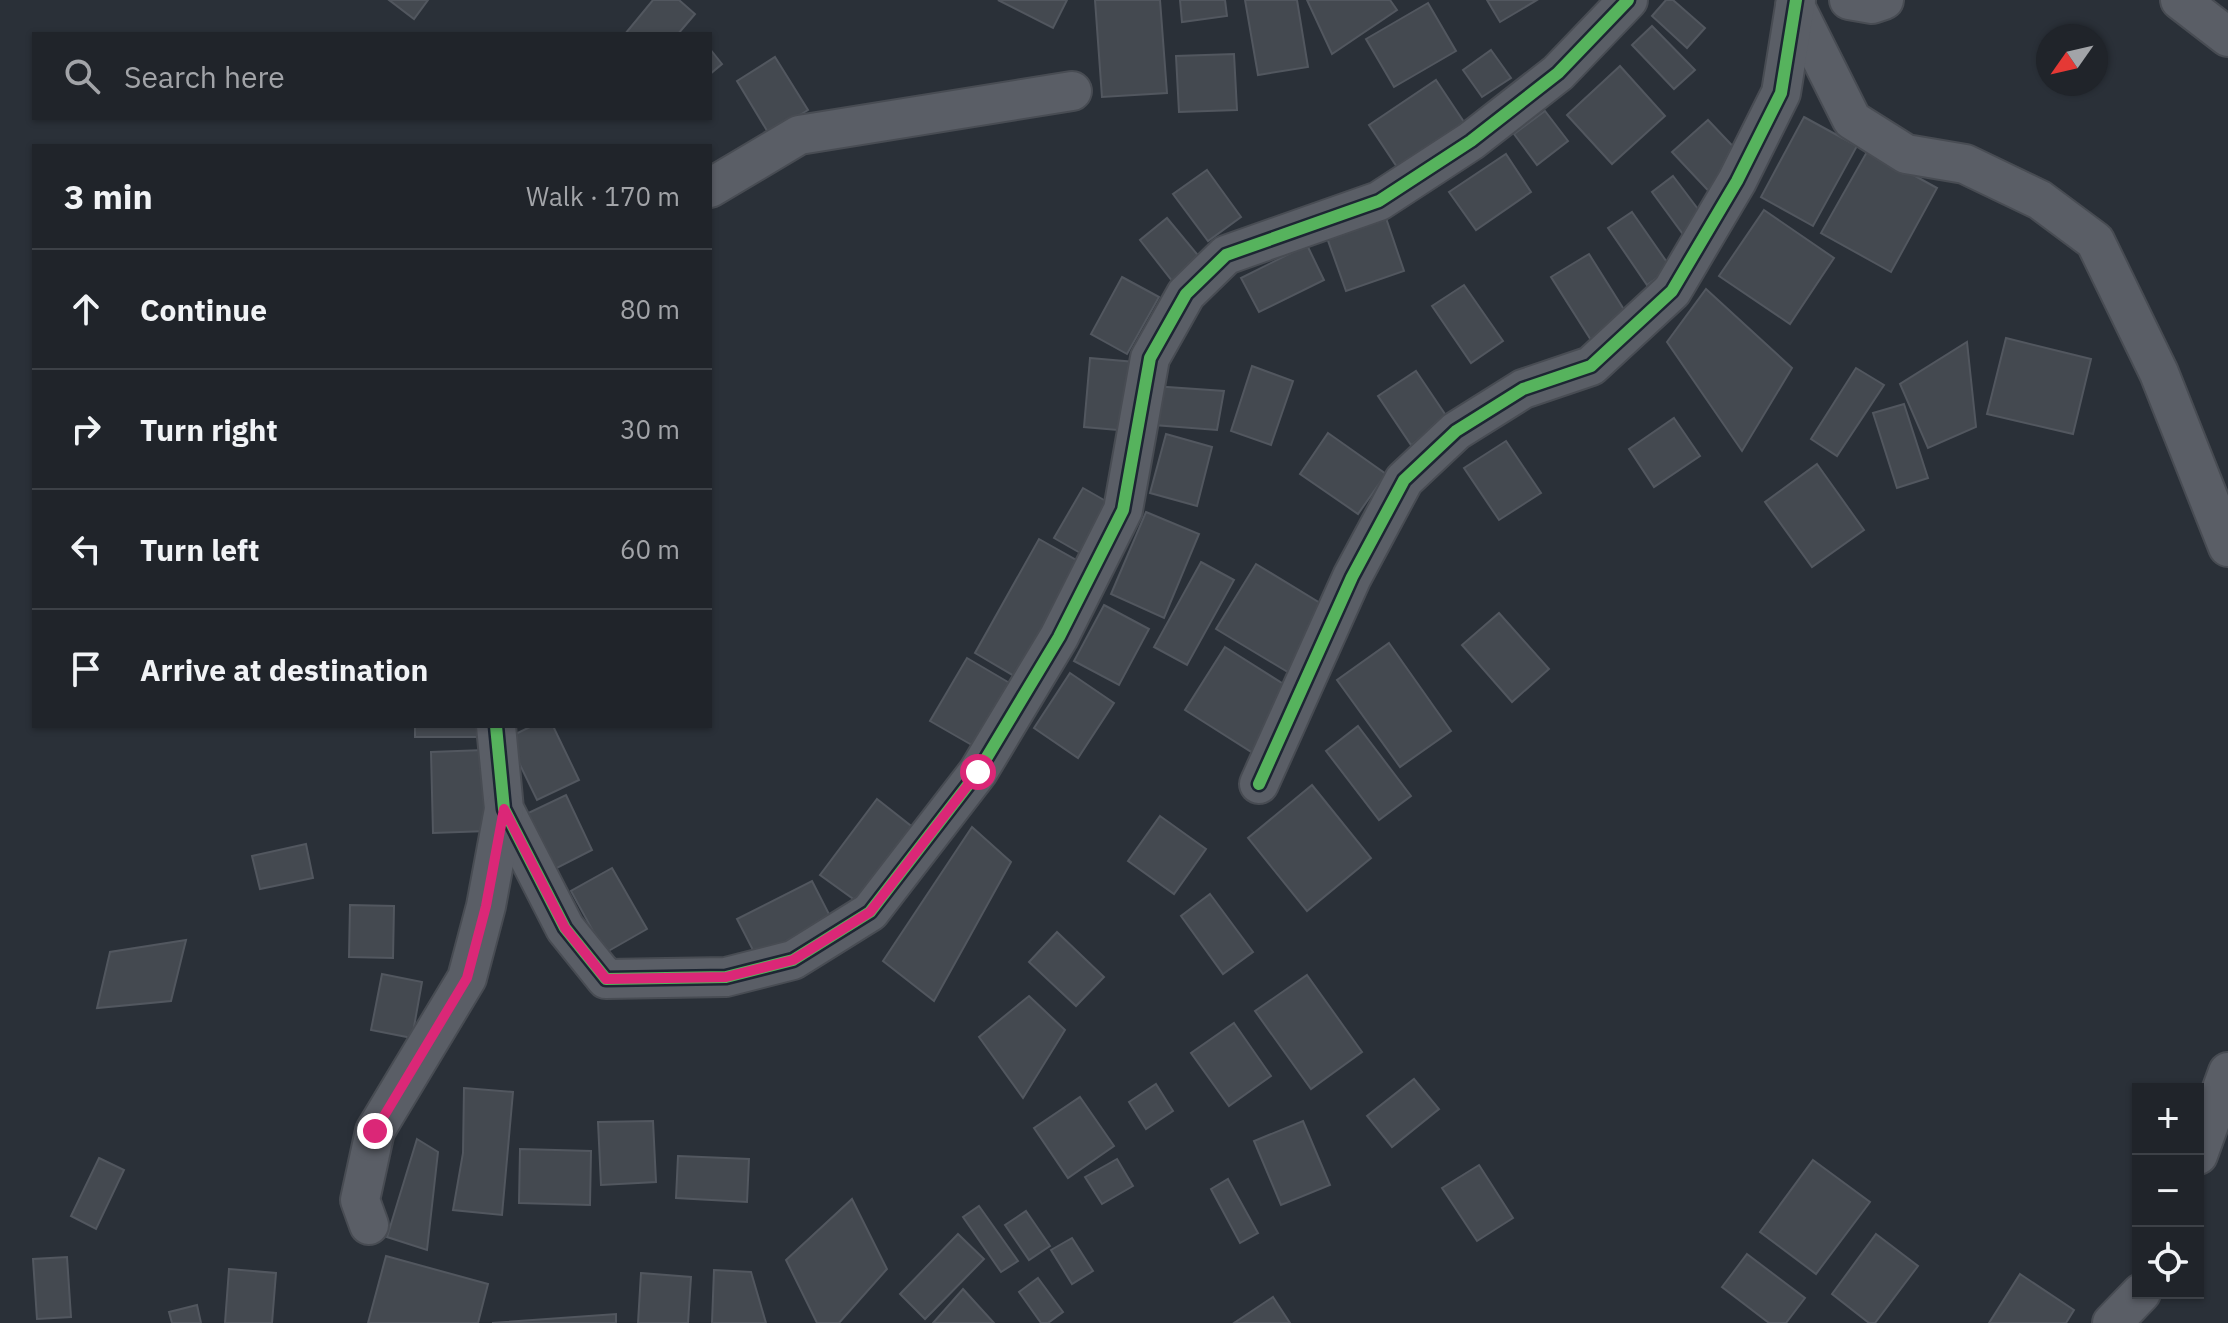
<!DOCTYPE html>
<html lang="en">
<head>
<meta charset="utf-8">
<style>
	body { margin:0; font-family:"IBM Plex Sans",sans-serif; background:#2d3036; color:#f1f3f6 }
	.controls { position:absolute; right:24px; bottom:24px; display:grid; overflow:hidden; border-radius:0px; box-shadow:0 2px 6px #0004 }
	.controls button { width:72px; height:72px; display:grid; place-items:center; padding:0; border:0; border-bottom:2px solid #3d4147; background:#20242a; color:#f1f3f6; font:40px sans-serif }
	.compass { position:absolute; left:2036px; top:24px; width:72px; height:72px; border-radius:50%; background:#20242a; box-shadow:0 2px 6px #0004; rotate:236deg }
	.stop { position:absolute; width:24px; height:24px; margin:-18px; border:6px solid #db2777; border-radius:50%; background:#fff }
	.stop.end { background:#db2777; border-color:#fff; box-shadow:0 2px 8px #0008 }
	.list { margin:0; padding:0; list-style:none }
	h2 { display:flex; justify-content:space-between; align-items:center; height:104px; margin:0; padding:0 32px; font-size:34px }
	h2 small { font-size:26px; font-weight:400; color:#a2a4a8 }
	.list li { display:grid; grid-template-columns:52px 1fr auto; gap:24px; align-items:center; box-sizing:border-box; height:120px; padding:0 32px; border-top:2px solid #3d4147 }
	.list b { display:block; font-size:30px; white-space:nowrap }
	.list em { font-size:26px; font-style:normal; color:#a2a4a8 }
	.icon { flex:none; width:44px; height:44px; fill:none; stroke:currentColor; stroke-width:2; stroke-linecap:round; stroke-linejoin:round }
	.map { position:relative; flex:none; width:2228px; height:1323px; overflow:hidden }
	.search { position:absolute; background:#20242a; box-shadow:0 2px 6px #0004; left:32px; top:32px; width:680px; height:88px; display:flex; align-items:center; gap:20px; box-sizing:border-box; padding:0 28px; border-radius:0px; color:#a2a4a8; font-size:30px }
	.panel { position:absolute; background:#20242a; box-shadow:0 2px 6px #0004; left:32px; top:144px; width:680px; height:584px; border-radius:0px }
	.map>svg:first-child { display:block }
	.building { fill:#444950; stroke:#52575f; stroke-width:2 }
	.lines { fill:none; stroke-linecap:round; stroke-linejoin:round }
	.minor-casing { stroke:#484c53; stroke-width:42 }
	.minor { stroke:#5a5e66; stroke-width:38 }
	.cycleway-casing { stroke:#1d2633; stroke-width:17 }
	.cycleway { stroke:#56b35d; stroke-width:12 }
	.route { stroke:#db2777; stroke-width:10 }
</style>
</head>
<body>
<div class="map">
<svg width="2228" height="1323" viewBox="0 0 2228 1323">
	<rect width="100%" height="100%" fill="#2a3038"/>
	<!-- building -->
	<g class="building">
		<polygon points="389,0 428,0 414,19"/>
		<polygon points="653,0 679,0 695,14 678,34 625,34"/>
		<polygon points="998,0 1067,0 1053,28"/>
		<polygon points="1095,0 1160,0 1167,93 1102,97"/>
		<polygon points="1180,0 1225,0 1227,16 1182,22"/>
		<polygon points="1245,0 1297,0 1308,67 1258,75"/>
		<polygon points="1307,0 1390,0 1397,10 1332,54"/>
		<polygon points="1487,0 1537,0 1500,22"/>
		<polygon points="1666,0 1673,0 1705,28 1687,48 1652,16"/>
		<polygon points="1428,3 1456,51 1394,87 1366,39"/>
		<polygon points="1652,26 1695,70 1674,89 1632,45"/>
		<polygon points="710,49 722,64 710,74"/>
		<polygon points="1491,50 1511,78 1482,97 1463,70"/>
		<polygon points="1234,54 1237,110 1179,112 1176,56"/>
		<polygon points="775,57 808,110 769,134 737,81"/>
		<polygon points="1620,66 1665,116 1612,164 1567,115"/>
		<polygon points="1436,80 1468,128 1401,173 1369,125"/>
		<polygon points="1545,111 1568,141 1537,165 1514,134"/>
		<polygon points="1804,117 1857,146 1813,226 1761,197"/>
		<polygon points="1708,120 1743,157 1718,201 1672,152"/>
		<polygon points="1868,150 1937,188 1891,272 1821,233"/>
		<polygon points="1506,154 1531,192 1476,230 1449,192"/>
		<polygon points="1207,170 1241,217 1208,241 1173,194"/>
		<polygon points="1673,176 1707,221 1685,237 1652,192"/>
		<polygon points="1764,210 1834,258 1790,324 1719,276"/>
		<polygon points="1632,212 1671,268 1647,285 1608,228"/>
		<polygon points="1385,215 1404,271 1346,291 1326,235"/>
		<polygon points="1167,218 1201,259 1173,282 1140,240"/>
		<polygon points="1307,245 1324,280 1259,312 1241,278"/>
		<polygon points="1589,254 1628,316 1591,340 1551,277"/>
		<polygon points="1122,277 1159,297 1127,354 1091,334"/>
		<polygon points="1464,285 1503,341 1471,363 1432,306"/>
		<polygon points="1706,289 1792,368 1742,451 1667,342"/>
		<polygon points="2006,338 2091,359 2073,434 1987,414"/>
		<polygon points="1967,342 1976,427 1928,448 1900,384"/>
		<polygon points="1090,358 1135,362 1129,431 1084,427"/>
		<polygon points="1252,366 1293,381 1271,445 1231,431"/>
		<polygon points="1856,368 1884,385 1837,456 1811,439"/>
		<polygon points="1416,371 1449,420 1411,445 1378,396"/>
		<polygon points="1153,386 1224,391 1217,430 1154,425"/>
		<polygon points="1904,404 1928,478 1897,488 1873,413"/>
		<polygon points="1674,418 1700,456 1654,487 1629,449"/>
		<polygon points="1328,433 1386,474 1358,514 1300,474"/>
		<polygon points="1166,434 1212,447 1197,506 1150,493"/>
		<polygon points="1506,441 1541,493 1499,520 1464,468"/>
		<polygon points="1817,464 1864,530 1812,567 1765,502"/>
		<polygon points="1083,488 1111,504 1082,554 1054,538"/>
		<polygon points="1146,512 1199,534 1164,618 1111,594"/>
		<polygon points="1039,539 1085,565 1021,680 975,653"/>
		<polygon points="1201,562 1234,580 1187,665 1154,647"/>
		<polygon points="1256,564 1330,609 1291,674 1216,629"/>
		<polygon points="1104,605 1149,629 1119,685 1074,661"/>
		<polygon points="1499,613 1549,669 1512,702 1462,645"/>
		<polygon points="1389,643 1451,731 1400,767 1337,680"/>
		<polygon points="1225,647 1293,690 1253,753 1185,710"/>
		<polygon points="967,658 1013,685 977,748 930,721"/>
		<polygon points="1070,673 1114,703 1078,758 1034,728"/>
		<rect x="415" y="726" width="67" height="11"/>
		<polygon points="532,726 553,726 579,780 537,800 507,738"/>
		<polygon points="1358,726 1411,796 1379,820 1326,751"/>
		<polygon points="484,750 487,831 433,833 431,752"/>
		<polygon points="1312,785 1371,858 1307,911 1248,838"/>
		<polygon points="566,795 592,850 549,872 522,816"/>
		<polygon points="877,799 915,829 859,903 820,875"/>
		<polygon points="1160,816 1206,849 1174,894 1128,861"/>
		<polygon points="972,827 1011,862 934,1001 883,961"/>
		<polygon points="306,844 313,878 260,889 252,856"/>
		<polygon points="612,868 647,929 605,953 571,891"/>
		<polygon points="812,881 832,920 757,958 737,919"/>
		<polygon points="1210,894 1253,952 1223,974 1181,916"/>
		<polygon points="350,905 394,906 393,958 349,957"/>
		<polygon points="1057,932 1104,977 1076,1006 1029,962"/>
		<polygon points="186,940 171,1001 97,1008 110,952"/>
		<polygon points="382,974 422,982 412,1038 371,1030"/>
		<polygon points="1307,975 1362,1052 1311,1089 1255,1011"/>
		<polygon points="1029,996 1065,1030 1023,1098 979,1037"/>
		<polygon points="1234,1023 1271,1076 1229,1106 1191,1053"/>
		<polygon points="1414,1079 1439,1109 1392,1147 1367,1116"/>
		<polygon points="1156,1084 1173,1111 1146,1129 1129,1102"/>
		<polygon points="464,1088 513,1092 502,1215 453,1210 463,1153"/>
		<polygon points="1080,1097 1114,1146 1068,1178 1034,1128"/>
		<polygon points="653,1121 656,1182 601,1185 598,1122"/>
		<polygon points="1303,1121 1330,1185 1281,1205 1254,1141"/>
		<polygon points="417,1139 438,1152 427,1250 387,1237"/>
		<polygon points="520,1149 591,1151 590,1205 519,1203"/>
		<polygon points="678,1156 749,1159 747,1202 676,1198"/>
		<polygon points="99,1158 124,1170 96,1229 71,1216"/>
		<polygon points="1117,1159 1133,1186 1102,1204 1085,1177"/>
		<polygon points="1813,1160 1870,1202 1816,1274 1760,1232"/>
		<polygon points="1479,1165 1513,1218 1477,1241 1442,1188"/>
		<polygon points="1228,1179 1258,1233 1240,1243 1211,1189"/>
		<polygon points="852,1199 887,1269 839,1323 817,1323 786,1260"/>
		<polygon points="979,1206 1018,1261 1001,1272 963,1217"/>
		<polygon points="1026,1211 1050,1246 1029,1260 1005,1225"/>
		<polygon points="958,1234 984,1259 925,1319 900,1294"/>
		<polygon points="1876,1234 1918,1266 1875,1323 1869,1323 1832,1294"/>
		<polygon points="1072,1238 1093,1271 1072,1284 1051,1250"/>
		<polygon points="1747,1254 1805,1298 1786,1323 1769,1323 1722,1287"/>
		<polygon points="386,1256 488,1284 478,1323 368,1323"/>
		<polygon points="67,1257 71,1317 37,1319 33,1259"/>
		<polygon points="229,1269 276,1273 272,1323 225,1323"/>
		<polygon points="714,1270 751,1272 766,1323 712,1323"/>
		<polygon points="641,1273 691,1277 688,1323 638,1323"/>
		<polygon points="2020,1274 2074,1310 2066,1323 1989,1323"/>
		<polygon points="1038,1278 1063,1312 1048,1323 1041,1323 1019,1292"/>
		<polygon points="963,1289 994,1323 933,1323"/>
		<polygon points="1273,1297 1290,1323 1234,1323"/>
		<polygon points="197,1305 201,1323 172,1323 169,1312"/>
		<polygon points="616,1314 616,1323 492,1323"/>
	</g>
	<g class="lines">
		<defs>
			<g id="minor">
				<polyline points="1849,0 1872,4 1884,0"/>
				<polyline points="2180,0 2228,37"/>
				<polyline points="1795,6 1852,120 1906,154 1965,164 2040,200 2095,241 2159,373 2228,547"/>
				<polyline points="710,188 799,135 1072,91"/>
				<polyline points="496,726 504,809 565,928 606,979 726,977 793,960 870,912 978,772 1059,637 1123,510 1150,358 1186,294 1226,255 1379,201 1471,141 1558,73 1628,0"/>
				<polyline points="1259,784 1352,577 1404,480 1456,431 1523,389 1591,366 1672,291 1737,181 1781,93 1796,0"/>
				<polyline points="2198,1155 2228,1072"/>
				<polyline points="369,1225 360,1200 375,1131 467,978 486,906 504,809"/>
				<polyline points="2112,1323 2141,1293"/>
			</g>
		</defs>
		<!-- minor casing -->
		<use href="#minor" class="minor-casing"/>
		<!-- minor -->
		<use href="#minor" class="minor"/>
		<defs>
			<g id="cycleway">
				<polyline points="496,726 504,809 565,928 606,979 726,977 793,960 870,912 978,772 1059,637 1123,510 1150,358 1186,294 1226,255 1379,201 1471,141 1558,73 1628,0"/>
				<polyline points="1259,784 1352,577 1404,480 1456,431 1523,389 1591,366 1672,291 1737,181 1781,93 1796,0"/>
			</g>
		</defs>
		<!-- cycleway casing -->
		<use href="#cycleway" class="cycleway-casing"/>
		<!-- cycleway -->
		<use href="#cycleway" class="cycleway"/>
	</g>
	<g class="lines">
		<!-- route -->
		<polyline class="route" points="375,1131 467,978 486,906 504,809 565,928 606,979 726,977 793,960 870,912 978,772"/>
	</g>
</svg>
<div class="controls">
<button>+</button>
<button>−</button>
<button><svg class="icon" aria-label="locate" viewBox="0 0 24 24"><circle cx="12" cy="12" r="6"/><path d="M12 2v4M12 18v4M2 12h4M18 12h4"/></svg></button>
</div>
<svg class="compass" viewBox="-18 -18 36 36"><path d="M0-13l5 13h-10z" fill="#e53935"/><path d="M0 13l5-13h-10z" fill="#a2a4a8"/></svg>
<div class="stop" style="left:978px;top:772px"></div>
<div class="stop end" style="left:375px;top:1131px"></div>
<div class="search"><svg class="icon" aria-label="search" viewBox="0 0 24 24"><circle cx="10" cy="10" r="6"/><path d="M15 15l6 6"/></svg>Search here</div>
<section class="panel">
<h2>3 min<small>Walk · 170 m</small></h2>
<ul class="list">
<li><svg class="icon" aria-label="ahead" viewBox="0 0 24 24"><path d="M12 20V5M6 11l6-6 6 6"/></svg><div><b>Continue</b></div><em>80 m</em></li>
<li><svg class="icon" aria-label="right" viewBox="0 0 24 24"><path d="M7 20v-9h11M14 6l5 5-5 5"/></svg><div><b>Turn right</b></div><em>30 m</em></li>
<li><svg class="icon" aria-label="left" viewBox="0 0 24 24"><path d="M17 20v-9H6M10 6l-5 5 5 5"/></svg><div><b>Turn left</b></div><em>60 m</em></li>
<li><svg class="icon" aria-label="arrive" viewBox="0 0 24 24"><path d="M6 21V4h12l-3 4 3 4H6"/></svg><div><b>Arrive at destination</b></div></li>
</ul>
</section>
</div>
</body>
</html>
